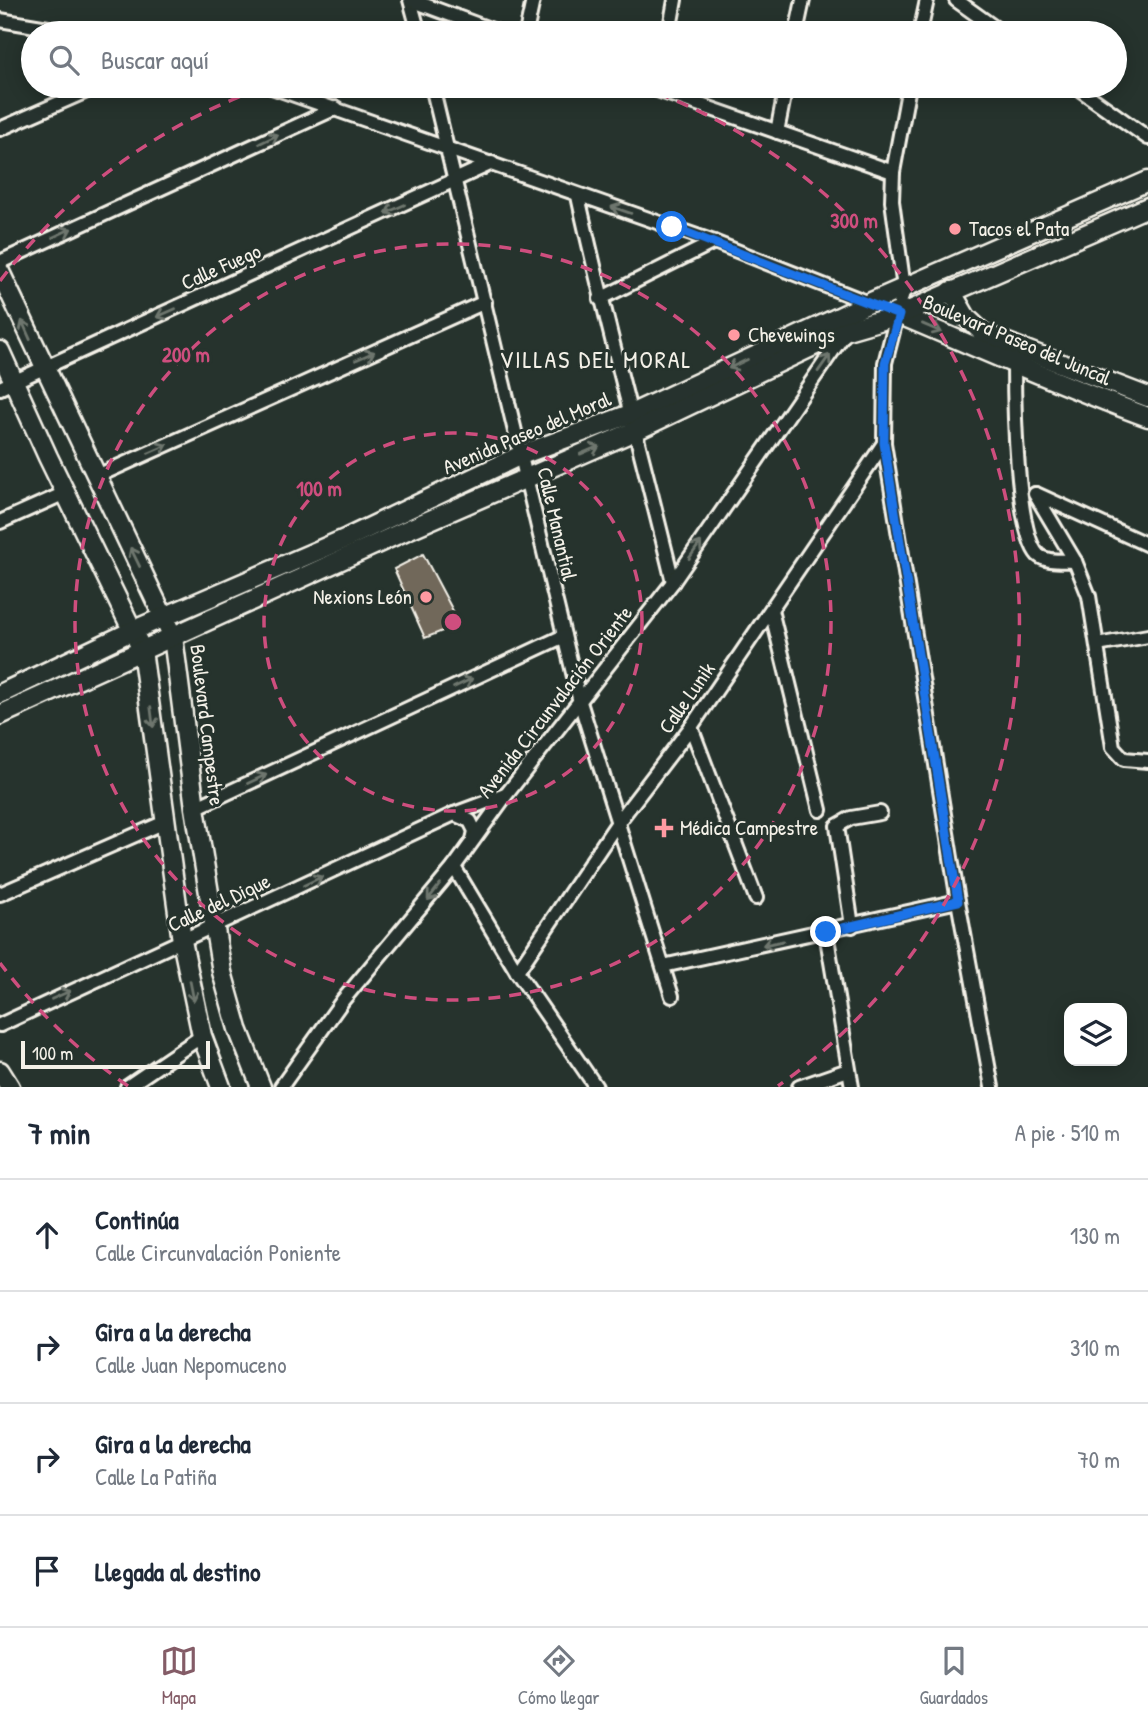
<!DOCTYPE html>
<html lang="es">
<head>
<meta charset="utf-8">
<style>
	body { margin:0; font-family:"Patrick Hand",sans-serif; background:#f2f2f3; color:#1f2937 }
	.controls { position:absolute; right:21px; bottom:21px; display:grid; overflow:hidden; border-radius:14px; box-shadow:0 4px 18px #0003 }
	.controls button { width:63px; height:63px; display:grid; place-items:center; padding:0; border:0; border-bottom:2px solid #e0e1e3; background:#fff; color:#1f2937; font:35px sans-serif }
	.scale { position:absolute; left:21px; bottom:18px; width:189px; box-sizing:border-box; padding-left:7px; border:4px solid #f4f1e8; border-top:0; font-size:19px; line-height:24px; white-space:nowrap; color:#f4f1e8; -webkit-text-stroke:5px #26332d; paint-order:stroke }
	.stop { position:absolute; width:21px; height:21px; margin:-16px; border:5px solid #1a73e8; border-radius:50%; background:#fff }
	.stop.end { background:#1a73e8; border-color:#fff; box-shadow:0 2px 7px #0008 }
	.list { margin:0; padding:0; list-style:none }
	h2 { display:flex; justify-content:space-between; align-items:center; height:91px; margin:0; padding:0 28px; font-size:30px }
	h2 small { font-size:23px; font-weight:400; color:#747a83 }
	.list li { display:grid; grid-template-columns:46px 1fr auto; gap:21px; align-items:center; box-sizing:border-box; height:112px; padding:0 28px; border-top:2px solid #e0e1e3 }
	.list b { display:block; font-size:26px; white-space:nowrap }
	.list p { margin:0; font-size:23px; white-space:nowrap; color:#747a83 }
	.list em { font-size:23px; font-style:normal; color:#747a83 }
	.icon { flex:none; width:38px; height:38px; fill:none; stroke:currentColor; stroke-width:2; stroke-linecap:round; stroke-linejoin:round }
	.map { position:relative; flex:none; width:1148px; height:1087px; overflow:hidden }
	.search { position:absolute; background:#fff; box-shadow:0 4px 18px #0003; left:21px; right:21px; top:21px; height:77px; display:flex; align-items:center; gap:18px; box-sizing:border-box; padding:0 24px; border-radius:38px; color:#747a83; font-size:26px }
	.sheet { height:539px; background:#fff }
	nav { display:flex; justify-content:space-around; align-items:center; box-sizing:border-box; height:98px; border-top:2px solid #e0e1e3; background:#fff; font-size:19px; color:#747a83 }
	nav a { display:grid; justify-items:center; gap:4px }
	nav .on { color:#845c67 }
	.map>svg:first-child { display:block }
	.building { fill:#71685a; stroke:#f4f1e8; stroke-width:2 }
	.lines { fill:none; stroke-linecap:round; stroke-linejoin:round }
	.street-casing { stroke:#f4f1e8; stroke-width:18 }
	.secondary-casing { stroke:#f4f1e8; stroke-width:23 }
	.street { stroke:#26332d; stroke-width:12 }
	.secondary { stroke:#26332d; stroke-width:18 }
	.oneway { stroke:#6e766e }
	.route { stroke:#1a73e8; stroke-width:9 }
	.ring { fill:none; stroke:#ce4e7e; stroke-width:3.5; stroke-dasharray:12 9 }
	.poi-dot { fill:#ff9aa2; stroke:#26332d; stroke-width:2.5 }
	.labels { text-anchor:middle; stroke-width:6; stroke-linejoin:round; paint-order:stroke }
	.poi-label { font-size:21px; fill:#f4f1e8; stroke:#26332d; text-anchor:start }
	.street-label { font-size:21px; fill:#f4f1e8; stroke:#26332d }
	.quarter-label { font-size:24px; letter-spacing:2px; fill:#f4f1e8; stroke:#26332d }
	.centre { fill:#ce4e7e; stroke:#26332d; stroke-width:3.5 }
	.ring-label { font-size:21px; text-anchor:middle; font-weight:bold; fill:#ce4e7e; stroke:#26332d; stroke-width:6; stroke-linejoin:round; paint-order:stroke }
</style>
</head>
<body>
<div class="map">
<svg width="1148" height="1087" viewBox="0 0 1148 1087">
	<rect width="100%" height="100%" fill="#26332d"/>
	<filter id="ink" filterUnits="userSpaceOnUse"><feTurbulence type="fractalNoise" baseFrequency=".0143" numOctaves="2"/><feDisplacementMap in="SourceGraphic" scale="14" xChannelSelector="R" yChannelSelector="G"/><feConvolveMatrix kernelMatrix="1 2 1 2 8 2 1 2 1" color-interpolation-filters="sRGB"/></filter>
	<g filter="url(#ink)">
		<!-- building -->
		<polygon class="building" points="423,554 460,624 425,638 394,569"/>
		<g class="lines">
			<defs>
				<g id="street">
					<polyline points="410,0 419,33"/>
					<polyline points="411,0 500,33"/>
					<polyline points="956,0 1002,33"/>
					<polyline points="0,20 78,33"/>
					<polyline points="526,33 533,0"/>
					<polyline points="669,33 675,0"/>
					<polyline points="796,33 803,0"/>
					<polyline points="920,33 927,0"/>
					<polyline points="269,86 714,242 869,303"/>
					<polyline points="432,86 580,702 672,996"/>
					<polyline points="646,86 893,172"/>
					<polyline points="909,86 893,172 892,201 904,288 885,363 884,443 958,901 992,1087"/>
					<polyline points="1075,86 1148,138"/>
					<polyline points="0,129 98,86"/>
					<polyline points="777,132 786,86"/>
					<path d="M 578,196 C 606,325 642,453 673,582"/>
					<polyline points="0,262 336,108"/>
					<polyline points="600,299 714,242"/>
					<path d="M 1014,366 C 1014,401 1016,532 1038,555 C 1047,563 1064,560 1075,561"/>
					<polyline points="0,388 492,163"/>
					<polyline points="95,477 485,302"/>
					<polyline points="1035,494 1075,561 1089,596 1113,747 1124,759 1148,761"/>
					<polyline points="1036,494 1148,545"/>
					<polyline points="0,522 65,493"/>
					<polyline points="771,610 820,810"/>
					<polyline points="1097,645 1148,636"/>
					<polyline points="691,727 756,898"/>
					<polyline points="195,808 564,636"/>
					<polyline points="454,814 505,795"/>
					<polyline points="454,867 517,972 596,1087"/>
					<polyline points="0,894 165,822"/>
					<polyline points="852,926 837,826 851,818 880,813"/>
					<polyline points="826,932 852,1087"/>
					<polyline points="663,966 958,901"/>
					<polyline points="517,972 616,825 691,727 884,443"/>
					<polyline points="0,1025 454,814 470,821 475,831 473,840"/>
					<polyline points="127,1087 202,1036"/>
					<polyline points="281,1087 343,1000 454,867 506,795 673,582 845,333"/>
					<polyline points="799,1087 848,1070"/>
				</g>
				<g id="secondary">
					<polyline points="0,272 173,637 195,808 222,972 238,1029 261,1087"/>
					<polyline points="951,291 966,317 984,334 1148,397"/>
					<path d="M 895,313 C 979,348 1062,386 1148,417"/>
					<polyline points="0,351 48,457 142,650 182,941 202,1036 221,1087"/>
					<polyline points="0,694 134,630 347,538 521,455 633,413 869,303 1148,181"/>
					<polyline points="0,715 407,530 637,430 847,330 899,315 1148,207"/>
					<polyline points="0,1071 10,1087"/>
				</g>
			</defs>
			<!-- street casing -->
			<use href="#street" class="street-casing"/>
			<!-- secondary casing -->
			<use href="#secondary" class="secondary-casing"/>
			<!-- street -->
			<use href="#street" class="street"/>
			<!-- secondary -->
			<use href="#secondary" class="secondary"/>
		</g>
		<!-- one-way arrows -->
		<defs><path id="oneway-shaft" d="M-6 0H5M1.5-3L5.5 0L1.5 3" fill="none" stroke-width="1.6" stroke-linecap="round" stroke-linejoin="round" transform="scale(1.75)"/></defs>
		<g class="oneway">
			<use href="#oneway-shaft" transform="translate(269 139) rotate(-25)"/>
			<use href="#oneway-shaft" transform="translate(395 209) rotate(156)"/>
			<use href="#oneway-shaft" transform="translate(621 210) rotate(-161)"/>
			<use href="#oneway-shaft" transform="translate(62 233) rotate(-25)"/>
			<use href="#oneway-shaft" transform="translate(166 313) rotate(156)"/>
			<use href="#oneway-shaft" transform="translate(932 328) rotate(23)"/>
			<use href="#oneway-shaft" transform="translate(26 330) rotate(-114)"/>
			<use href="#oneway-shaft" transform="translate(365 356) rotate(-24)"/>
			<use href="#oneway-shaft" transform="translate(824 363) rotate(-55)"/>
			<use href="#oneway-shaft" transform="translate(738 364) rotate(155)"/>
			<use href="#oneway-shaft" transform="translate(158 449) rotate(-24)"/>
			<use href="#oneway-shaft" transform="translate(590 450) rotate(-23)"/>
			<use href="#oneway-shaft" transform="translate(695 550) rotate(-55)"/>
			<use href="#oneway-shaft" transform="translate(135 557) rotate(-116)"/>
			<use href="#oneway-shaft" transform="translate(463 683) rotate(-25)"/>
			<use href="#oneway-shaft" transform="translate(152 717) rotate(83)"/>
			<use href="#oneway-shaft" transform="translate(257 779) rotate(-25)"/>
			<use href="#oneway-shaft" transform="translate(313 881) rotate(-25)"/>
			<use href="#oneway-shaft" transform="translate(434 892) rotate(128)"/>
			<use href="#oneway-shaft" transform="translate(773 943) rotate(168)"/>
			<use href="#oneway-shaft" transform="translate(192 991) rotate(79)"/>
			<use href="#oneway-shaft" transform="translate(61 995) rotate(-24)"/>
		</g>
	</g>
	<g class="lines" filter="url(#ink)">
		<!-- route -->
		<polyline class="route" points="672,227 899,315 885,363 884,443 958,901 826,932"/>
	</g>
	<!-- distance rings -->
	<g class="ring">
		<circle cx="453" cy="622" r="189"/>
		<circle cx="453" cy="622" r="378"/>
		<path d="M128 1086A567 567 0 0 1 0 963M0 281A567 567 0 0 1 268 86M638 86A567 567 0 0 1 778 1086"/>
	</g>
	<!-- markers -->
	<g class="poi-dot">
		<circle cx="955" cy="229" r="7"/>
		<circle cx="734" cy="335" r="7"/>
		<circle cx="426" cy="597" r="7"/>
		<path d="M660.5 817.5h7v7h7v7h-7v7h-7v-7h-7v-7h7z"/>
	</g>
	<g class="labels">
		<!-- poi labels -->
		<g class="poi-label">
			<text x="969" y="236">Tacos el Pata</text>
			<text x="748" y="342">Chevewings</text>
			<text x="412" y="604" text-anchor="end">Nexions León</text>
			<text x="680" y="835">Médica Campestre</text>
		</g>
		<!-- street labels -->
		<g class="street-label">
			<text transform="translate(221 267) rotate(-24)" y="7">Calle Fuego</text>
			<text transform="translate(1017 340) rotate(23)" y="7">Boulevard Paseo del Juncal</text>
			<text transform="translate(527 433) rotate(-23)" y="7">Avenida Paseo del Moral</text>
			<text transform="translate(557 524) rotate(77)" y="7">Calle Manantial</text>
			<text transform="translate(687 698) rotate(-55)" y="7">Calle Lunik</text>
			<text transform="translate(555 702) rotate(-52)" y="7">Avenida Circunvalación Oriente</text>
			<text transform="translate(207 725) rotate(83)" y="7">Boulevard Campestre</text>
			<text transform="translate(219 903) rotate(-25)" y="7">Calle del Dique</text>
		</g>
		<!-- quarter labels -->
		<g class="quarter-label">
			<text x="596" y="368">VILLAS DEL MORAL</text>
		</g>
	</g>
	<circle cx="453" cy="622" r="10" class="centre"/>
	<g class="ring-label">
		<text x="854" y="228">300 m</text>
		<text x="186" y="362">200 m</text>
		<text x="319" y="496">100 m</text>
	</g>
</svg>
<div class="controls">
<button><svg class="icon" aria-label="layers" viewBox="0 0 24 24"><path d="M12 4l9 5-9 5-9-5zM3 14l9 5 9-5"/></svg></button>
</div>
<div class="scale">100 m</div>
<div class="stop" style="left:672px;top:227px"></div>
<div class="stop end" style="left:826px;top:932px"></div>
<div class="search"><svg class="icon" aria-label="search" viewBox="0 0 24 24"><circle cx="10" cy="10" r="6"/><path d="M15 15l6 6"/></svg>Buscar aquí</div>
</div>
<section class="sheet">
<h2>7 min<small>A pie · 510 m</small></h2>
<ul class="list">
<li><svg class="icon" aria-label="ahead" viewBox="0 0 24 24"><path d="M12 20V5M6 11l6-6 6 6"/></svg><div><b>Continúa</b><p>Calle Circunvalación Poniente</p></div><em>130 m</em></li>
<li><svg class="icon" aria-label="right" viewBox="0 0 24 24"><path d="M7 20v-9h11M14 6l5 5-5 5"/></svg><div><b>Gira a la derecha</b><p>Calle Juan Nepomuceno</p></div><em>310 m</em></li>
<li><svg class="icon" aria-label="right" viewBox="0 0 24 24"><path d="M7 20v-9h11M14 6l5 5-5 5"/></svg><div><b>Gira a la derecha</b><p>Calle La Patiña</p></div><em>70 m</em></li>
<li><svg class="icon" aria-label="arrive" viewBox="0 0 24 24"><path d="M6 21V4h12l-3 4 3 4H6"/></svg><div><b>Llegada al destino</b></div></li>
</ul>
</section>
<nav>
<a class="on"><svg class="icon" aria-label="map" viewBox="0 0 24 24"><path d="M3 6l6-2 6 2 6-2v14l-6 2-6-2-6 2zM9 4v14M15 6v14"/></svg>Mapa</a>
<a><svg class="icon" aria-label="directions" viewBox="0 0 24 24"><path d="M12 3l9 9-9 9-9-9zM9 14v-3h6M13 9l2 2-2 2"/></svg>Cómo llegar</a>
<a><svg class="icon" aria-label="saved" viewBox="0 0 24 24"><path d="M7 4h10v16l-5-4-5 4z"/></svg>Guardados</a>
</nav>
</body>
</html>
